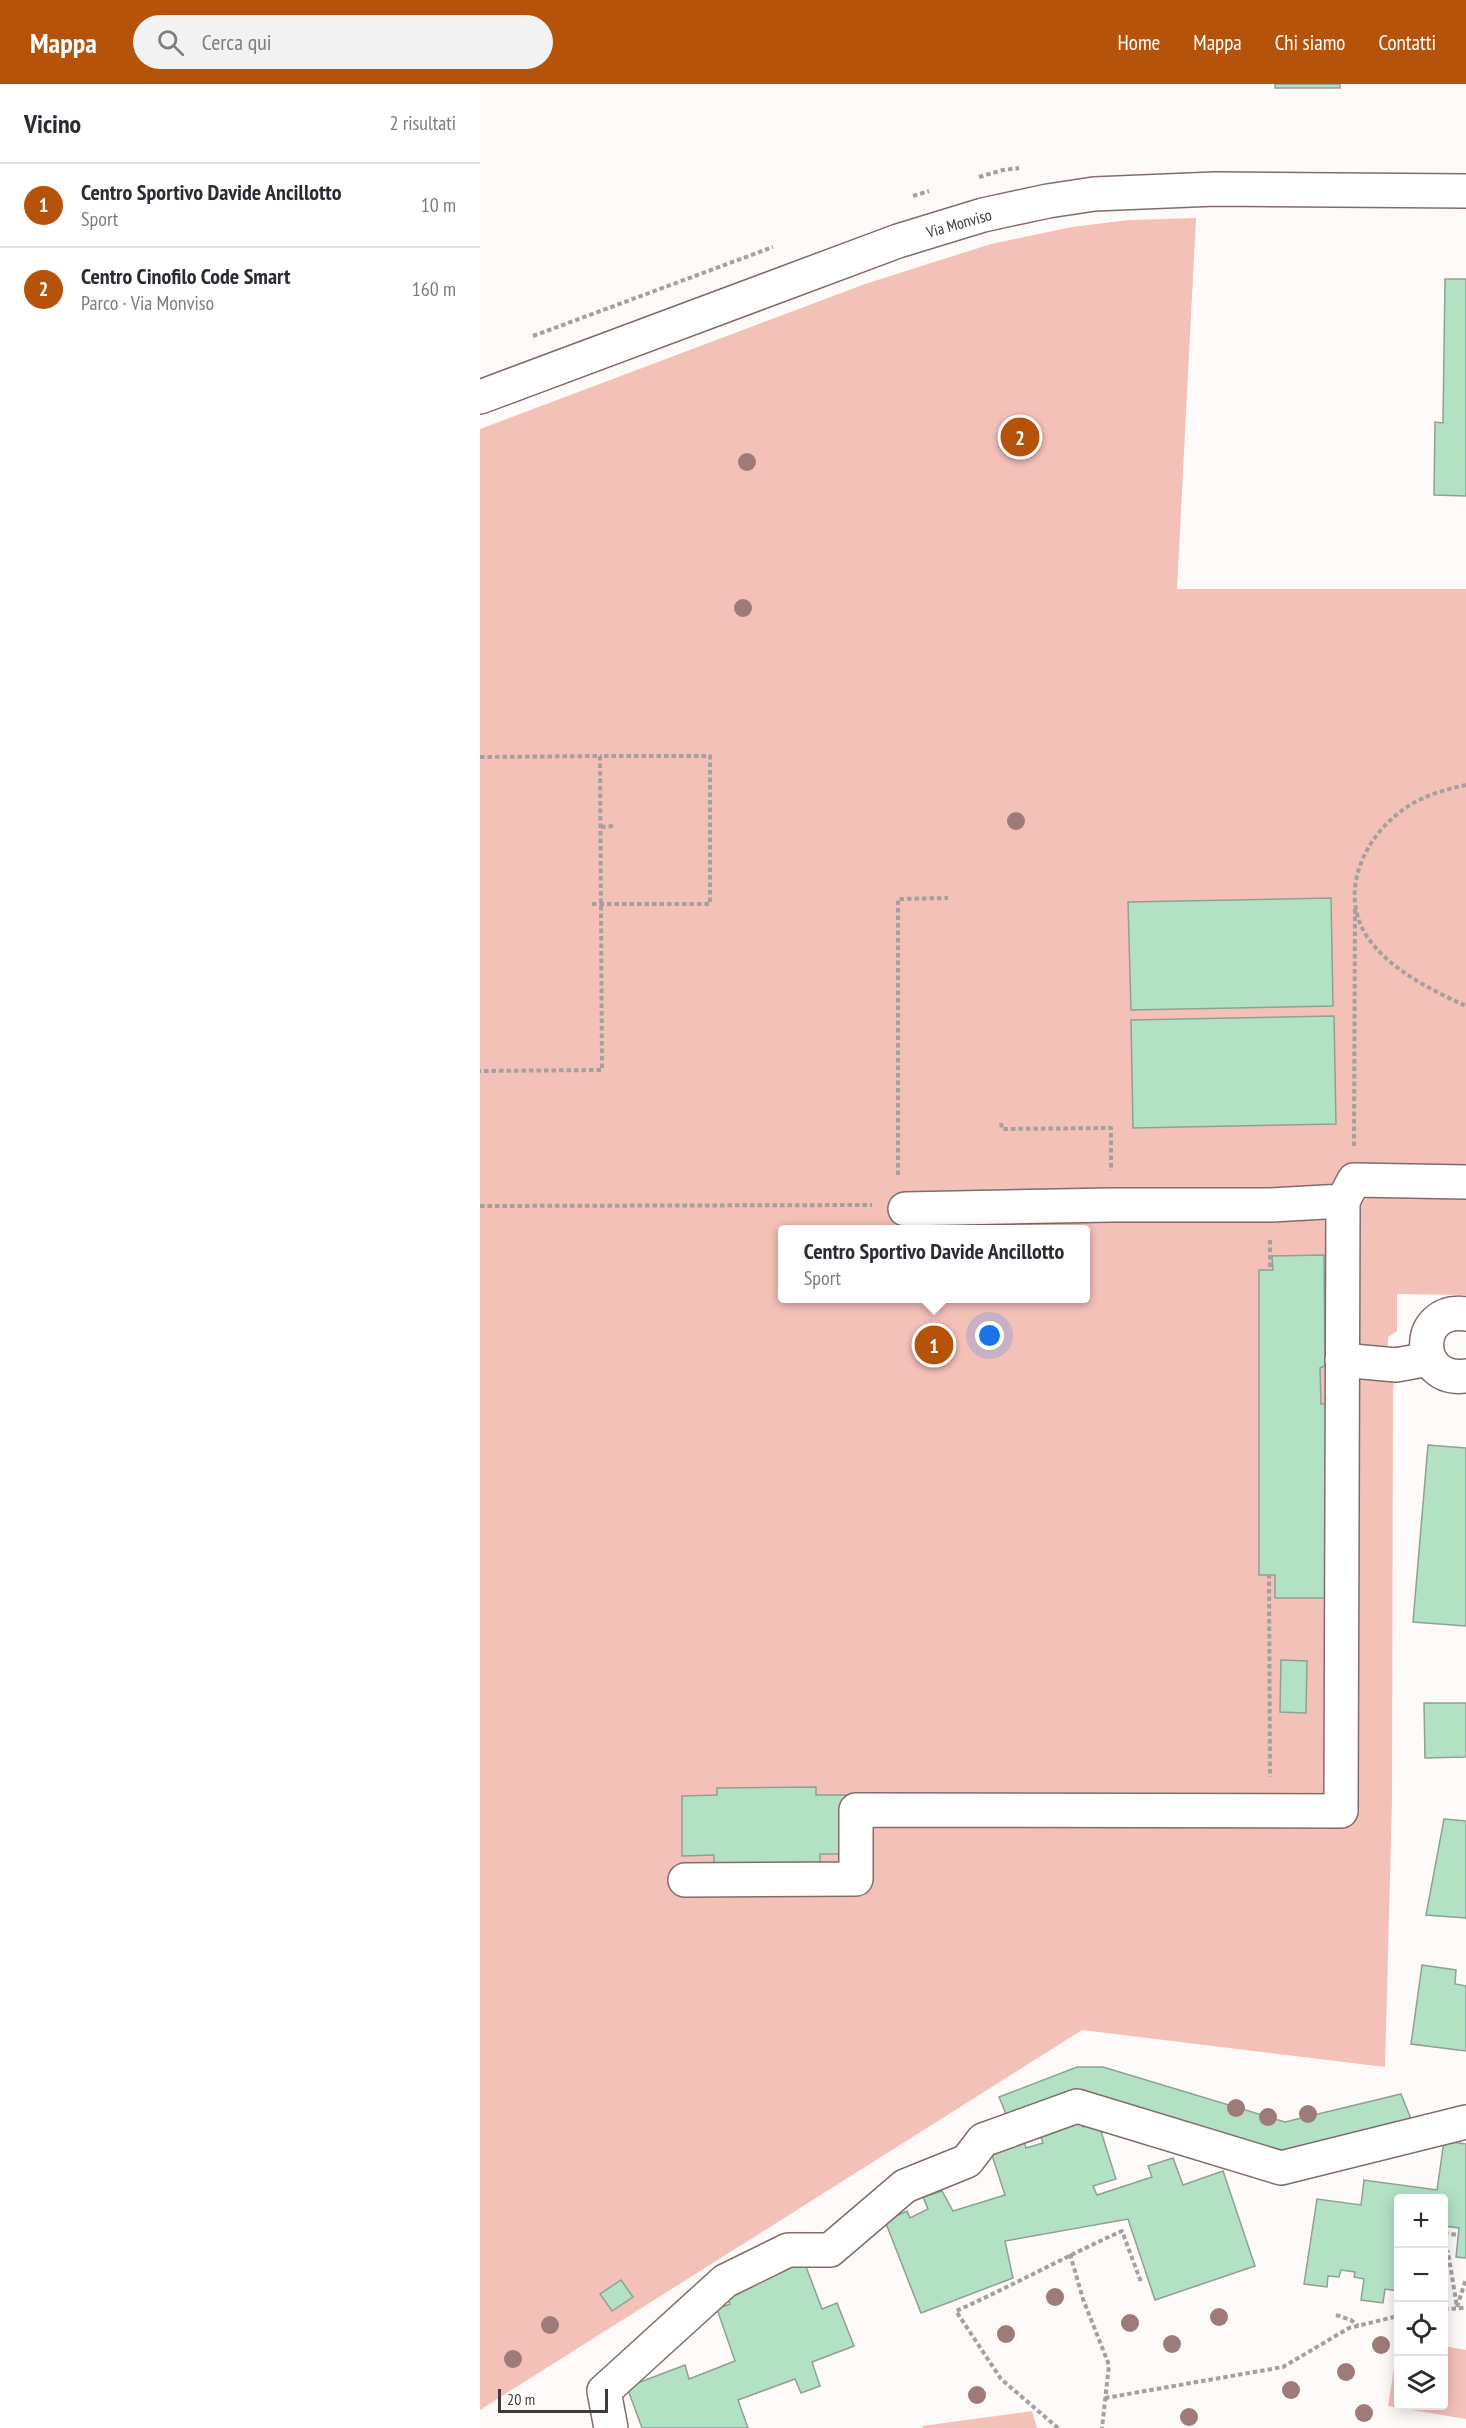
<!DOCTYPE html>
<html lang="it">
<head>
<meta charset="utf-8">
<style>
	body { margin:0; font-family:"PT Sans Narrow",sans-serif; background:#f2f2f3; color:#2b2b33 }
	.controls { position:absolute; right:18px; bottom:18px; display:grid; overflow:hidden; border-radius:6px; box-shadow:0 3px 15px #0003 }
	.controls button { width:54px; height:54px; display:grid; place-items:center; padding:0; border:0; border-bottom:2px solid #e1e1e2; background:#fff; color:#2b2b33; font:30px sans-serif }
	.scale { position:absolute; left:18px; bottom:15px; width:110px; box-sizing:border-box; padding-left:6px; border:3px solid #423a38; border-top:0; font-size:16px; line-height:21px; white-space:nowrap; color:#423a38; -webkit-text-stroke:4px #fff; paint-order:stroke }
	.you { position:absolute; left:510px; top:1252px; width:21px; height:21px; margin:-15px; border:4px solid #fff; border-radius:50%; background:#1a73e8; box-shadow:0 0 0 9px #1a73e833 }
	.badge { display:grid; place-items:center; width:39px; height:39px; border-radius:50%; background:#b45309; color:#fff; font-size:20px; font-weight:700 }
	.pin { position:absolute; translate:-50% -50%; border:3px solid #fff; box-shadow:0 2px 6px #0006 }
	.popup { position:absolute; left:298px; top:1141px; width:312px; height:78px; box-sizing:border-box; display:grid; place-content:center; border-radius:6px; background:#fff; filter:drop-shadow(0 2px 4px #0005); font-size:20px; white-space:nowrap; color:#7c7c81 }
	.popup b { font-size:22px; color:#2b2b33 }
	.popup::after { content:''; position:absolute; left:50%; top:100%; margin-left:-12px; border:12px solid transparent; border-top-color:#fff }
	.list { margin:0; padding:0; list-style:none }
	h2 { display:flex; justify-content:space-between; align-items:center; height:78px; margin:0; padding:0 24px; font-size:26px }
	h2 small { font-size:20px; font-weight:400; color:#7c7c81 }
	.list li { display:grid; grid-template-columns:39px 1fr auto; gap:18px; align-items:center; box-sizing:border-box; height:84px; padding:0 24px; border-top:2px solid #e1e1e2 }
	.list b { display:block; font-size:22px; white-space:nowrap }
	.list p { margin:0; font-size:20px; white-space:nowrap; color:#7c7c81 }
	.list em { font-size:20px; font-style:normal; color:#7c7c81 }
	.icon { flex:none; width:33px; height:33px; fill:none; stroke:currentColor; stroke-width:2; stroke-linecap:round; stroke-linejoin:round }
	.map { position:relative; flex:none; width:986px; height:2344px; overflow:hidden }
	header { display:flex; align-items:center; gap:36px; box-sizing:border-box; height:84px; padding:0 30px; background:#b45309; color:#fff }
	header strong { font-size:28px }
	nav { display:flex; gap:33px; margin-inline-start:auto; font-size:21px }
	.search { width:420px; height:54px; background:#f2f2f3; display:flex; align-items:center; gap:15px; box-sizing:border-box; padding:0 21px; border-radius:33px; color:#7c7c81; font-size:22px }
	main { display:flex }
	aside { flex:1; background:#fff }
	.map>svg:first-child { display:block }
	.green { fill:#f4c1b9; fill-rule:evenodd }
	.building { fill:#b3e1c4; stroke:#8fa095; stroke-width:1.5 }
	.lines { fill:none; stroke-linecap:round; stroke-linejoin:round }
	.minor-casing { stroke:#806d6a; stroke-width:36 }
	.path { stroke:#a5a09e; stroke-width:4; stroke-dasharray:4.5 3; stroke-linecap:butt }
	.minor { stroke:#fff; stroke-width:33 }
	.tree { fill:#9e7b78 }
	.labels { text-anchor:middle; stroke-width:6; stroke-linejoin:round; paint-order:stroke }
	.street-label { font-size:16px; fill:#423a38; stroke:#fff }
</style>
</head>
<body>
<header>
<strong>Mappa</strong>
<div class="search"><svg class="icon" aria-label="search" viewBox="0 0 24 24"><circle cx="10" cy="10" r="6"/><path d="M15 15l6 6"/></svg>Cerca qui</div>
<nav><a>Home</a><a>Mappa</a><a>Chi siamo</a><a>Contatti</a></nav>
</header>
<main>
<aside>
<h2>Vicino<small>2 risultati</small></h2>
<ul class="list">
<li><span class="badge">1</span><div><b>Centro Sportivo Davide Ancillotto</b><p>Sport</p></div><em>10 m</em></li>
<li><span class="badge">2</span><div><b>Centro Cinofilo Code Smart</b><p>Parco · Via Monviso</p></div><em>160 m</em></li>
</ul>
</aside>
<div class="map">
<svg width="986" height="2344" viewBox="0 0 986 2344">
	<rect width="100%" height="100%" fill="#fefaf9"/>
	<!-- green -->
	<g class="green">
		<path d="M 716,134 L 697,505 L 986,505 L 986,1211 L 917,1210 L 917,1247 L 908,1253 L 908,1263 L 917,1270 L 913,1307 L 912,1717 L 905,1983 L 602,1946 L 0,2326 L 0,345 L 385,200 L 511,160 L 592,143 L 649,136 ZM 302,1146 L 606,1146 L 606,1214 L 302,1214 Z"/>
		<polygon points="918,2260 918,2322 964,2322 964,2262 986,2266 986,2335 908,2322"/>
		<polygon points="552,2327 557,2344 443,2344 442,2342"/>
	</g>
	<!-- building -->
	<g class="building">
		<rect x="795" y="0" width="65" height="4"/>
		<polygon points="965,195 986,195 986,412 954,411 955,338 963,339"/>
		<polygon points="851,814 853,922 651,926 648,818"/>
		<polygon points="854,932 856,1040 653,1044 651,936"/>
		<polygon points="844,1171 845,1282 840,1284 841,1320 846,1320 846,1488 854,1514 795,1514 795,1491 779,1491 779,1186 793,1186 792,1172"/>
		<polygon points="948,1361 986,1364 986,1542 933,1538"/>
		<polygon points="801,1576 827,1577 826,1629 800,1628"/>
		<polygon points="944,1619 986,1619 986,1673 945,1674"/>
		<polygon points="336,1703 336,1711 369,1711 370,1770 340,1770 340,1784 234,1786 234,1771 202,1772 202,1712 237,1711 237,1704"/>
		<polygon points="964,1735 986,1737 986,1834 946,1831"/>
		<polygon points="942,1881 976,1886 975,1900 986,1902 986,1967 931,1960"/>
		<polygon points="597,1983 623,1983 805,2038 921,2010 933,2040 799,2068 610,2013 531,2042 519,2013"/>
		<polygon points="598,2028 603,2043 618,2038 636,2095 613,2102 617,2111 672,2093 668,2082 693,2074 703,2101 743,2087 775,2182 675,2216 648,2135 525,2157 533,2194 441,2229 405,2137 427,2127 430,2134 448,2125 443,2113 462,2107 473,2127 525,2111 508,2059 541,2048 546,2064 563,2059 557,2041"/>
		<polygon points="964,2057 986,2060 986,2174 976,2173 979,2144 964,2142 964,2114 918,2114 918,2207 905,2205 903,2219 881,2216 884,2195 874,2193 875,2188 861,2186 859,2193 848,2192 847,2203 824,2200 837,2115 881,2121 884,2096 957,2106"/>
		<polygon points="322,2172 342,2225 357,2219 374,2262 332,2278 340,2302 321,2309 315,2295 258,2316 268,2344 162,2344 147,2303 205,2281 209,2295 255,2277 237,2225 250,2220 243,2203"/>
		<polygon points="141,2196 153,2213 132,2227 120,2210"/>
	</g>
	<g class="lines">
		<defs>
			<g id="minor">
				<polyline points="0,313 418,157 503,131 568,117 614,110 735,105 986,107"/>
				<polyline points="425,1125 631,1121 791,1121 863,1117 874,1096 986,1098"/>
				<path d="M 986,1230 C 934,1222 933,1299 986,1292"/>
				<polyline points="862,1276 916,1281 949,1275"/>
				<polyline points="205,1796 376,1795 376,1726 861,1727 863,1117"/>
				<polyline points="131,2344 124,2307 245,2197 308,2166 350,2166 425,2102 487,2077 503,2056 597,2022 801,2084 986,2038"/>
			</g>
		</defs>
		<!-- minor casing -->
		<use href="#minor" class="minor-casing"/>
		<!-- path -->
		<g class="path">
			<polyline points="499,93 523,86 539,84"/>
			<polyline points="433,112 449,107"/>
			<polyline points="53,252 293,163"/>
			<polyline points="0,673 120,672 122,986 0,987"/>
			<path d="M 986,701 C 967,705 946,711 930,721 C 888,747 857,804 886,851 C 907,884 951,906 986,922"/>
			<polyline points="121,743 134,742"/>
			<polyline points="112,820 230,820 230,672 120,672"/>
			<polyline points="521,1039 522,1045 631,1044 631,1087"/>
			<polyline points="874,1062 875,824"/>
			<polyline points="418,1091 418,815 468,814"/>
			<polyline points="0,1122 392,1121"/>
			<polyline points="790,1156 790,1186"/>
			<polyline points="789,1490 790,1693"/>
			<polyline points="964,2149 978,2151"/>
			<polyline points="964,2167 968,2168 977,2223 986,2195"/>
			<polyline points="590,2170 603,2215 629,2281 622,2344"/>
			<polyline points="964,2225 986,2224"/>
			<polyline points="856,2231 871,2236 878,2242"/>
			<polyline points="625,2314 803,2283 869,2244 918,2232"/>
			<path d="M 578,2344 L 521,2295 L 476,2227 C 532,2202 586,2172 642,2147 L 661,2198"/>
		</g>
		<!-- minor -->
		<use href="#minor" class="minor"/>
	</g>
	<!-- trees -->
	<g class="tree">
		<circle cx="267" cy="378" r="9"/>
		<circle cx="263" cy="524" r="9"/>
		<circle cx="536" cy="737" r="9"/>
		<circle cx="756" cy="2024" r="9"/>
		<circle cx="828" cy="2030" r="9"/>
		<circle cx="788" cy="2033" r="9"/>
		<circle cx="575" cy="2213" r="9"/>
		<circle cx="739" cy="2233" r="9"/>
		<circle cx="650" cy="2239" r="9"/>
		<circle cx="70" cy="2241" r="9"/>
		<circle cx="526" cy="2250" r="9"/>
		<circle cx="692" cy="2260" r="9"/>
		<circle cx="901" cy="2261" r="9"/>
		<circle cx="33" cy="2275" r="9"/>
		<circle cx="866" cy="2288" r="9"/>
		<circle cx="811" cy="2306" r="9"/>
		<circle cx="497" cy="2311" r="9"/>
		<circle cx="884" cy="2329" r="9"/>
		<circle cx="709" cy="2333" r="9"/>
	</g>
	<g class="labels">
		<!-- street labels -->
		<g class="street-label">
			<text transform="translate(479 139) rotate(-16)" y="6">Via Monviso</text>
		</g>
	</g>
</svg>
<div class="controls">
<button>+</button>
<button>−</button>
<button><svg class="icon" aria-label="locate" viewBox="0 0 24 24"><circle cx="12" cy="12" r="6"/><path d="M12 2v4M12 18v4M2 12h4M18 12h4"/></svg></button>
<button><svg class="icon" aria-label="layers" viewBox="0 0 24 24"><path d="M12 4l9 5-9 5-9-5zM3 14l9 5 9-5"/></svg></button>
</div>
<div class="scale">20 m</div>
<div class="you"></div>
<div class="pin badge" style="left:454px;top:1261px">1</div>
<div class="popup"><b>Centro Sportivo Davide Ancillotto</b>Sport</div>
<div class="pin badge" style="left:540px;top:353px">2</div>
</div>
</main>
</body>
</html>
